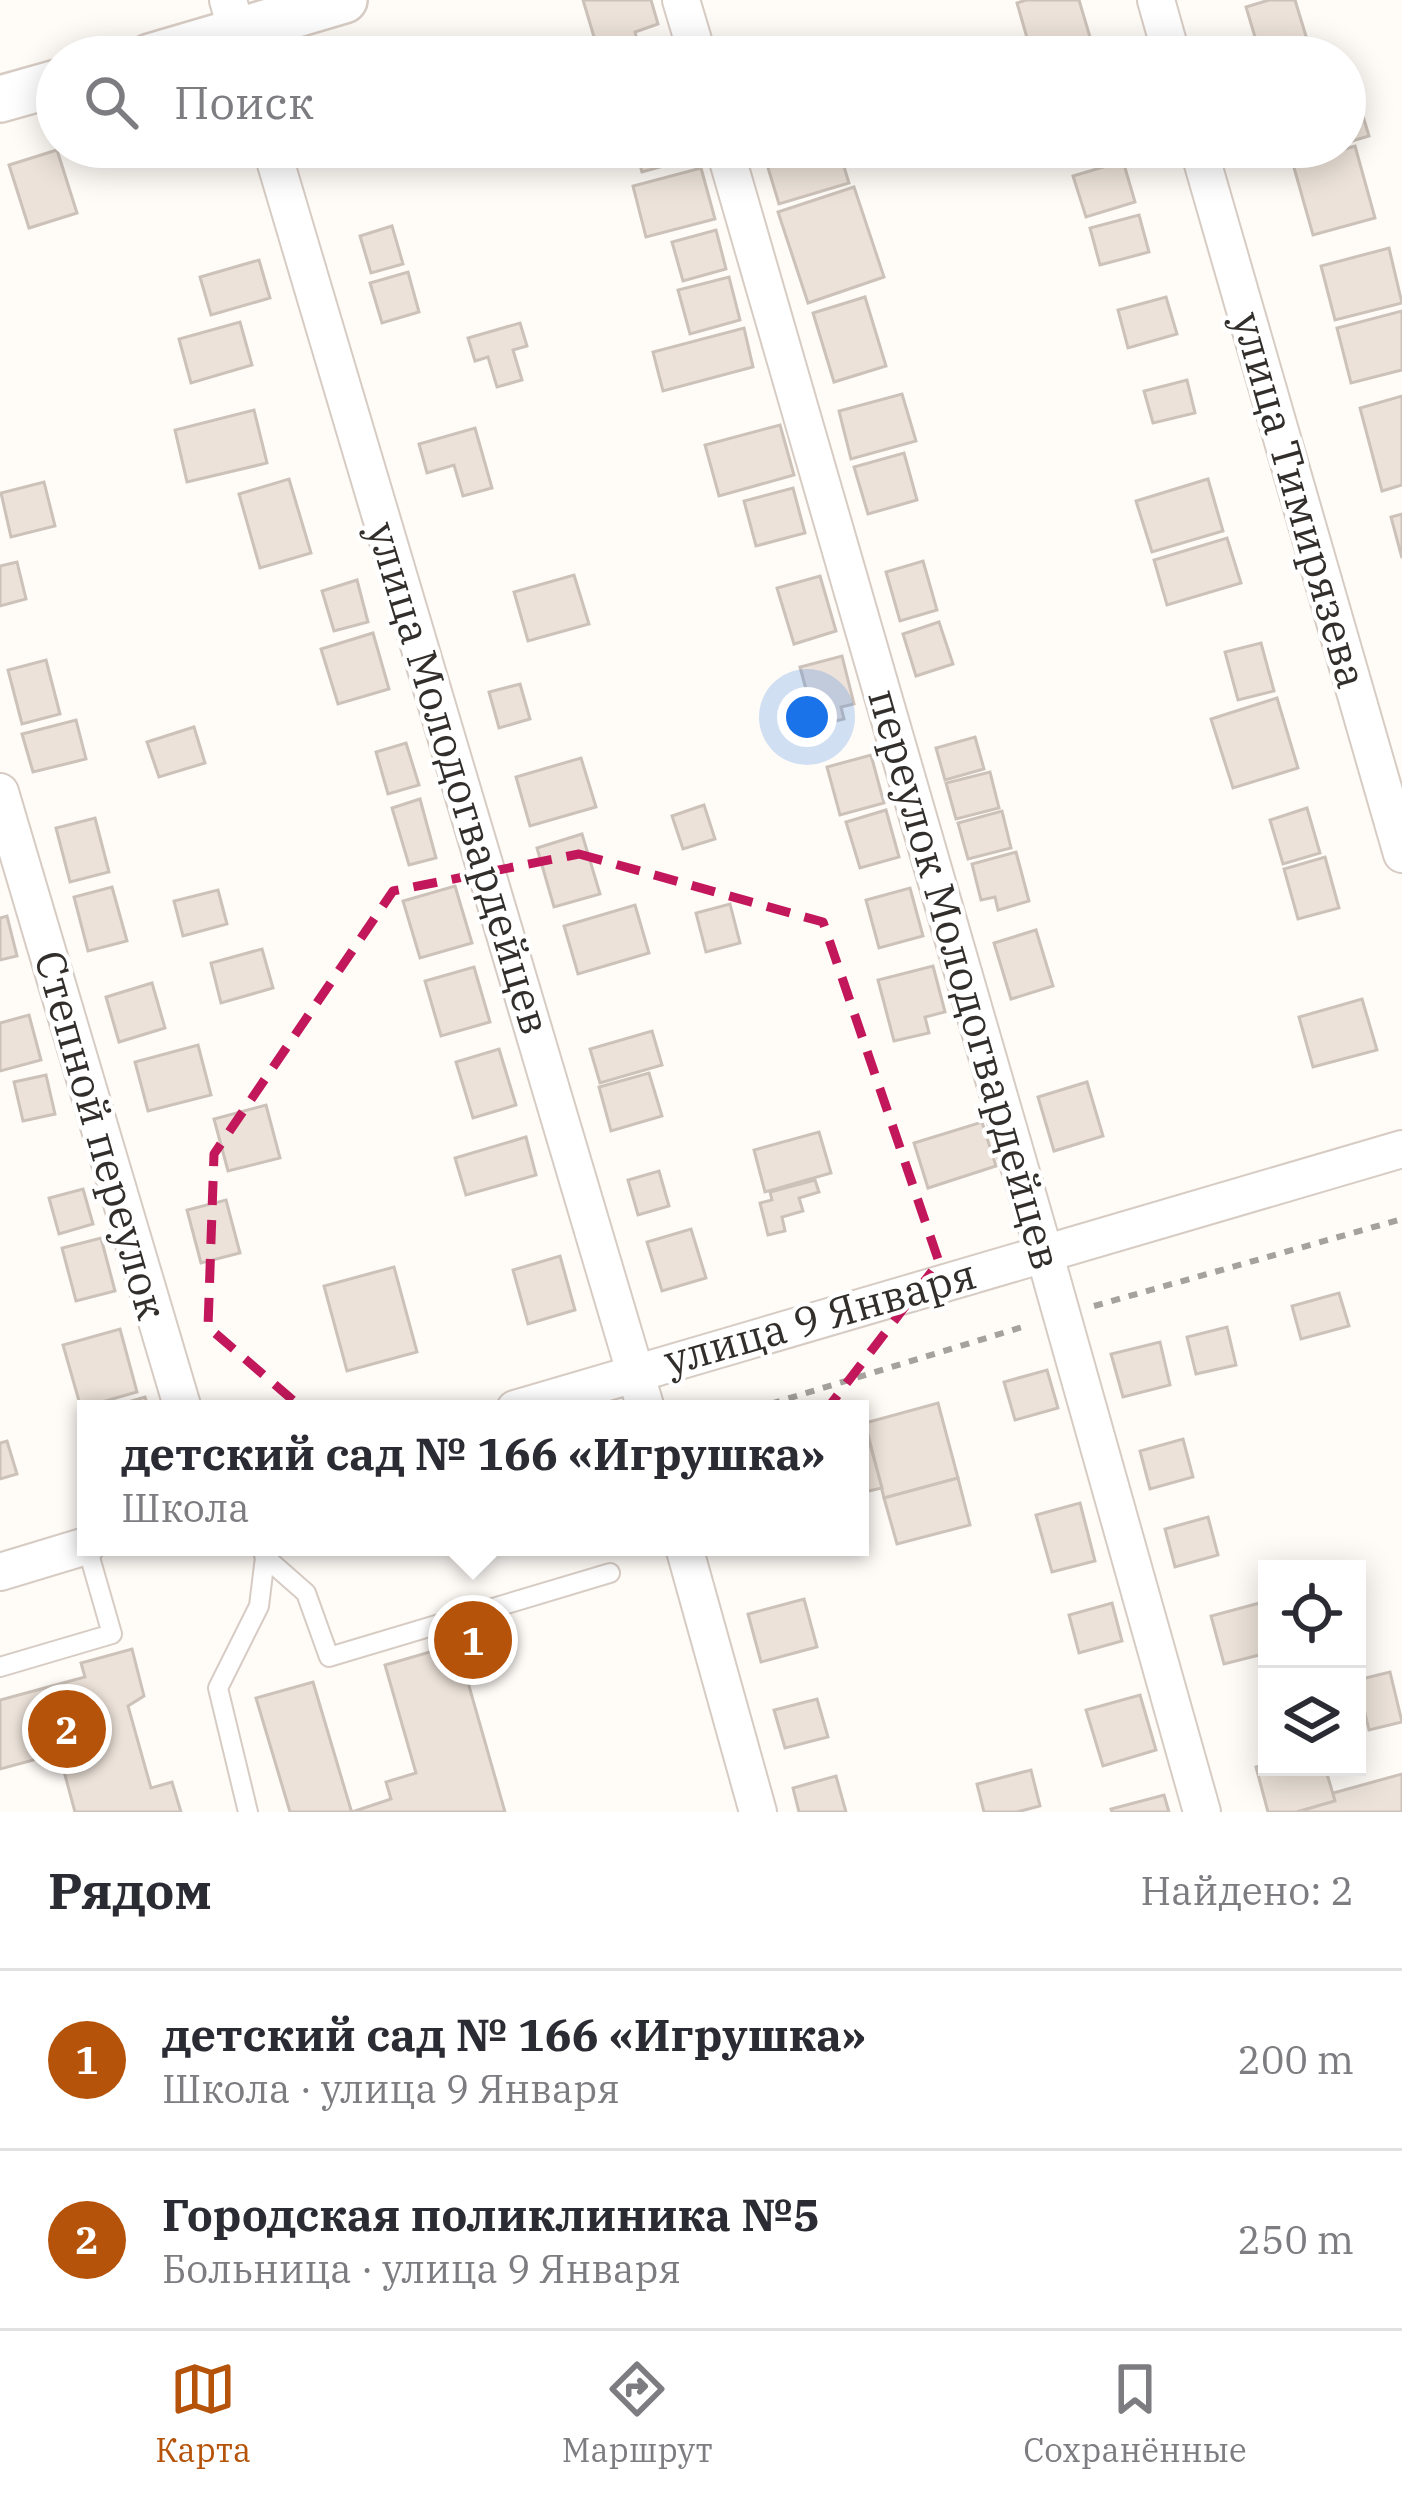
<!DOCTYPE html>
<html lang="ru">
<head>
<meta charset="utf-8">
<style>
	body { margin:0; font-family:"IBM Plex Serif",serif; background:#f2f2f3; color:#2b2b33 }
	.controls { position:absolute; right:36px; bottom:36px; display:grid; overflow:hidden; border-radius:0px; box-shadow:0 6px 30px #0003 }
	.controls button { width:108px; height:108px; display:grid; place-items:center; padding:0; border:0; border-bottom:3px solid #e1e1e2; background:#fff; color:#2b2b33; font:60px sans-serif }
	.you { position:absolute; left:807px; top:717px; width:42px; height:42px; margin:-30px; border:9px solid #fff; border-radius:50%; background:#1a73e8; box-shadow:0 0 0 18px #1a73e833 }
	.badge { display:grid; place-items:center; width:78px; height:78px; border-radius:50%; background:#b45309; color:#fff; font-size:39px; font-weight:700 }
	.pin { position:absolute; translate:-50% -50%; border:6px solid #fff; box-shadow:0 3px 12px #0006 }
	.popup { position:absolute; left:77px; top:1400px; width:792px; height:156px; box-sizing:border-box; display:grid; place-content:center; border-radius:0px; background:#fff; filter:drop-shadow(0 3px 9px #0005); font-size:39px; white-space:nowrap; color:#7c7c81 }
	.popup b { font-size:45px; color:#2b2b33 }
	.popup::after { content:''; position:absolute; left:50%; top:100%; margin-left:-24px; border:24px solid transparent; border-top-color:#fff }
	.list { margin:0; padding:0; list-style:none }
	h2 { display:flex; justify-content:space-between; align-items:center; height:156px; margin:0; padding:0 48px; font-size:51px }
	h2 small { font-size:39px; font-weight:400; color:#7c7c81 }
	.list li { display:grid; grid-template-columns:78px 1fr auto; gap:36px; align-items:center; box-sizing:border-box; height:180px; padding:0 48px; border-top:3px solid #e1e1e2 }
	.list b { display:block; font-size:45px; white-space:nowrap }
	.list p { margin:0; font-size:39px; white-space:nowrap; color:#7c7c81 }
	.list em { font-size:39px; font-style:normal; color:#7c7c81 }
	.icon { flex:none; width:66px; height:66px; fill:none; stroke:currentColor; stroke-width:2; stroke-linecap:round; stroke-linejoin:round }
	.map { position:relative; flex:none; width:1402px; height:1812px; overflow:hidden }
	.search { position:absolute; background:#fff; box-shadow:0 6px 30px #0003; left:36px; right:36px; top:36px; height:132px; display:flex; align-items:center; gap:30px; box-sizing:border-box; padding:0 42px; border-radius:66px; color:#7c7c81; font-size:45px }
	.sheet { height:516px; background:#fff }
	nav { display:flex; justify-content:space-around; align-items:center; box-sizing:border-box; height:168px; border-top:3px solid #e1e1e2; background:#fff; font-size:33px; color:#7c7c81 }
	nav a { display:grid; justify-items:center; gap:6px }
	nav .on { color:#b45309 }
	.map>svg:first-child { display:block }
	.building { fill:#ece2d9; stroke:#ccc2b9; stroke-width:3 }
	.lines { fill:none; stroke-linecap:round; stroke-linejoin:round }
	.service-casing { stroke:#d7ccc4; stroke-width:22 }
	.minor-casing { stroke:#d7ccc4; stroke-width:40 }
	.tertiary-casing { stroke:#d7ccc4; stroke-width:50 }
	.path { stroke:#a5a19d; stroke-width:6; stroke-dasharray:9 9; stroke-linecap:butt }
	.service { stroke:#fff; stroke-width:18 }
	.minor { stroke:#fff; stroke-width:36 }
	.tertiary { stroke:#fff; stroke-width:45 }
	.marked { fill:none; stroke:#c2185b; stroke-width:9; stroke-dasharray:24 15; stroke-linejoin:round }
	.labels { text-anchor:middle; stroke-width:9; stroke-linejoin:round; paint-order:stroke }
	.street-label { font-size:42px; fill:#322e2b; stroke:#fff }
</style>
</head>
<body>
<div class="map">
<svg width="1402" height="1812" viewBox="0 0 1402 1812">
	<rect width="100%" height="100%" fill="#fffbf7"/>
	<!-- building -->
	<g class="building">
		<polygon points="583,0 651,0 658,24 635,32 640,50 600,57"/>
		<polygon points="1026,0 1079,0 1090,37 1032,55 1017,3"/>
		<polygon points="1269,0 1295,0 1309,46 1261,57 1246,7"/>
		<polygon points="1346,60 1369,136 1345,143 1345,61"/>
		<polygon points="1355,146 1375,218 1313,235 1293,164"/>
		<polygon points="176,147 231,147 181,163"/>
		<polygon points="635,147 695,147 697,157 642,172"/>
		<polygon points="838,147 849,183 779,204 762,148"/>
		<polygon points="1017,147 1075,147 1022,163"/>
		<polygon points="1084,147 1136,147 1137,152 1089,166"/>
		<polygon points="1287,147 1332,147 1290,159"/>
		<polygon points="57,150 77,213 29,228 9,165"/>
		<polygon points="1123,161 1135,202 1086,217 1073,176"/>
		<polygon points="701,168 715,219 646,237 633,186"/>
		<polygon points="854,187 884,277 808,303 778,212"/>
		<polygon points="1139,215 1149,252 1100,265 1090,228"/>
		<polygon points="392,226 403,264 371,273 360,236"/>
		<polygon points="716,230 726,269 683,281 672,242"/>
		<polygon points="1389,248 1402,303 1335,320 1321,266"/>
		<polygon points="259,260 270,298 211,315 200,277"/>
		<polygon points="408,272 419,312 382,323 370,283"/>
		<polygon points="729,277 740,320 690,334 678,290"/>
		<polygon points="865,297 886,366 834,382 813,313"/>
		<polygon points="1166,297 1177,334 1128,348 1118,310"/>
		<polygon points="1402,311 1402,370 1351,383 1337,328"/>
		<polygon points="240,322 252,365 191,383 179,339"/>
		<polygon points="520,323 527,346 513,350 522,380 497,387 488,357 475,361 468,338"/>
		<polygon points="744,328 753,367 663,391 653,352"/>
		<polygon points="1187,380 1195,413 1153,423 1144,391"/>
		<polygon points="902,394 916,441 851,459 839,411"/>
		<polygon points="1402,396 1402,485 1382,491 1360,408"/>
		<polygon points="254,410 267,463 187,482 175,430"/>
		<polygon points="780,425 794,475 719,496 705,445"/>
		<polygon points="475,428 492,488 463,496 454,465 427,473 419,444"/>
		<polygon points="904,453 917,500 868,514 854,467"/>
		<polygon points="289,479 311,553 260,568 239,494"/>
		<polygon points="1208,479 1223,531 1152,552 1136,501"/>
		<polygon points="44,482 55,526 11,537 1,493"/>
		<polygon points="793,488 805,533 756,546 744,501"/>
		<polygon points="1402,514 1402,558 1391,517"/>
		<polygon points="1227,538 1241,583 1167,605 1154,560"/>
		<polygon points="923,561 937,610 900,621 886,572"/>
		<polygon points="17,562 26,599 0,606 0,566"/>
		<polygon points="574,575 589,624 528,641 514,592"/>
		<polygon points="820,576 836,631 794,644 777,588"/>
		<polygon points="357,580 368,622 334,631 322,591"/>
		<polygon points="939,622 953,664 916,676 903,634"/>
		<polygon points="373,633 389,689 338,704 321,649"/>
		<polygon points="1261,643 1274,691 1238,700 1225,652"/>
		<polygon points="842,656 854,704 841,707 844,719 816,726 800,667"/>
		<polygon points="46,660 60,714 22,724 8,670"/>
		<polygon points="520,684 530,719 499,728 489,692"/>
		<polygon points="1277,698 1298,768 1233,788 1211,719"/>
		<polygon points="76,720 86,759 33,772 22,734"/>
		<polygon points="194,727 205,763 159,777 147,742"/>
		<polygon points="975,737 984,769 945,780 936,748"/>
		<polygon points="406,743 419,785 388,794 376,752"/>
		<polygon points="871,755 884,803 840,815 827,767"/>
		<polygon points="581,758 596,807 530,826 516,777"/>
		<polygon points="990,772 999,808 956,819 946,783"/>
		<polygon points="420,799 436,858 409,865 392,808"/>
		<polygon points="704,805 715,839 683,849 672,816"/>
		<polygon points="1307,808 1320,853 1283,864 1270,820"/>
		<polygon points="886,810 899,857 860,868 846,822"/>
		<polygon points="1002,811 1011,848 968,859 958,823"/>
		<polygon points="95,818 109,872 70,882 56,828"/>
		<polygon points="582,834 600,894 554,907 537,848"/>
		<polygon points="1016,852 1029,901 998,910 995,897 981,900 972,864"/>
		<polygon points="1325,857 1339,908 1298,919 1284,869"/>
		<polygon points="455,886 472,943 420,958 403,901"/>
		<polygon points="112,887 127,941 88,951 74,897"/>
		<polygon points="910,888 923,936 879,948 866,900"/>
		<polygon points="218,890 227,924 183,936 174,901"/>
		<polygon points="730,904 740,943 706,952 696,913"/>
		<polygon points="635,905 649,953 578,974 564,926"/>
		<polygon points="7,916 17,956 0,960 0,918"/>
		<polygon points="1036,930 1053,986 1011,999 994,943"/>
		<polygon points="262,949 273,988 221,1003 211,963"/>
		<polygon points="933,966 945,1012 925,1017 929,1033 894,1041 878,980"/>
		<polygon points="474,967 490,1022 441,1036 425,981"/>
		<polygon points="152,983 165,1028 119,1042 106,997"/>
		<polygon points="1362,999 1377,1050 1313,1067 1299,1017"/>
		<polygon points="29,1015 41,1060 0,1071 0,1023"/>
		<polygon points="652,1031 662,1065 600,1083 590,1049"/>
		<polygon points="198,1045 211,1095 148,1111 135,1062"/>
		<polygon points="499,1049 516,1105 473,1118 456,1062"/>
		<polygon points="649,1073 662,1116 611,1131 599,1087"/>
		<polygon points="46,1075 55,1114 23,1121 14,1082"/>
		<polygon points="1087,1082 1103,1136 1054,1151 1038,1097"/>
		<polygon points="266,1105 280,1158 228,1171 214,1119"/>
		<polygon points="982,1122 996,1166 928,1188 914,1143"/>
		<polygon points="819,1132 831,1173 765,1192 754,1150"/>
		<polygon points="526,1137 536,1175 466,1195 455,1158"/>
		<polygon points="659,1171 669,1206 638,1215 628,1180"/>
		<polygon points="815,1180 819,1192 799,1198 803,1211 782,1217 785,1231 768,1235 760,1203 772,1200 770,1192"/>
		<polygon points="83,1189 93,1224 59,1234 49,1198"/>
		<polygon points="226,1200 240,1253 201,1263 187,1210"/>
		<polygon points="691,1229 706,1278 662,1291 647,1242"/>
		<polygon points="101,1238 115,1291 76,1301 62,1248"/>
		<polygon points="560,1256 575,1310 528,1324 513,1270"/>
		<polygon points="394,1267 417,1352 347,1371 324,1286"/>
		<polygon points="1339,1293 1349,1326 1301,1339 1292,1306"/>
		<polygon points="1227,1327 1236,1365 1196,1374 1187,1337"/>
		<polygon points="120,1329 137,1392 81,1408 63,1345"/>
		<polygon points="1160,1342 1170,1385 1123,1397 1111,1354"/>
		<polygon points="1047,1370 1058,1408 1015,1420 1004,1382"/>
		<polygon points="145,1397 149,1409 104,1409"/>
		<polygon points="938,1403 958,1478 884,1498 865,1423"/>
		<polygon points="866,1429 882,1488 860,1493 860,1430"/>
		<polygon points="1183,1439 1193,1477 1150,1489 1140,1451"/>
		<polygon points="7,1441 17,1474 0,1479 0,1443"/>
		<polygon points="958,1478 970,1525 897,1544 884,1498"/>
		<polygon points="1080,1503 1095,1561 1052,1572 1036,1515"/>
		<polygon points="1208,1517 1218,1555 1175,1567 1165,1529"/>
		<polygon points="804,1599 817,1647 761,1662 748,1614"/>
		<polygon points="1267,1601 1267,1653 1224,1664 1211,1616"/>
		<polygon points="1112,1603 1122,1641 1079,1653 1069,1615"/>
		<polygon points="457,1644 505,1812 352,1812 391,1799 386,1782 416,1773 385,1665"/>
		<polygon points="132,1649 144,1696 128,1706 151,1788 172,1782 181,1812 75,1812 59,1753 0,1769 0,1700 85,1677 81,1663"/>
		<polygon points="1390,1672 1402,1722 1369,1730 1357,1680"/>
		<polygon points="313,1682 351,1810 352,1812 290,1812 256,1698"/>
		<polygon points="1140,1695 1156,1750 1103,1766 1086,1710"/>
		<polygon points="817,1699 828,1737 785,1748 774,1710"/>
		<polygon points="1267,1764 1267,1767 1325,1767 1335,1801 1297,1812 1268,1812 1256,1767"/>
		<polygon points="1031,1770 1040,1806 1017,1812 984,1812 977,1784"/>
		<polygon points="1402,1774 1402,1812 1297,1812 1335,1801 1333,1793"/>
		<polygon points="836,1776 846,1812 799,1812 793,1788"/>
		<polygon points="1164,1795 1169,1812 1112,1812 1111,1809"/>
	</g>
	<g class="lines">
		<defs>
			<g id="service">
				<polyline points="261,1547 265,1557 306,1593 329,1657 610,1573"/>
				<polyline points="0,1667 112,1634 87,1547"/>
				<polyline points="248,1812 218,1688 259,1606 265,1557"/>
			</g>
			<g id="minor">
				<polyline points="228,0 244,57"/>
				<polyline points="681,0 698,57"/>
				<polyline points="1156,0 1172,57"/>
				<polyline points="271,147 646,1409"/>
				<polyline points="724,147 1044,1252 1202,1812"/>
				<polyline points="1198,147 1402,854"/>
				<polyline points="0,792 183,1409"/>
				<polyline points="515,1409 1402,1149"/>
				<polyline points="684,1547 758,1812"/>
				<polyline points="0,1572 86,1546"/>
			</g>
			<g id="tertiary">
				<polyline points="150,57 344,0"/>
				<polyline points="0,99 57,83"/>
			</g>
		</defs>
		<!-- service casing -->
		<use href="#service" class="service-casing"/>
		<!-- minor casing -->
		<use href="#minor" class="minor-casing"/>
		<!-- tertiary casing -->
		<use href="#tertiary" class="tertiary-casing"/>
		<!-- path -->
		<g class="path">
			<polyline points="1094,1306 1402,1219"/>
			<polyline points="754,1409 1029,1325"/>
		</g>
		<!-- service -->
		<use href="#service" class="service"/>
		<!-- minor -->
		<use href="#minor" class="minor"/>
		<!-- tertiary -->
		<use href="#tertiary" class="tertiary"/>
	</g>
	<!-- marked area -->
	<path class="marked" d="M 579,854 L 823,922 L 939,1262 L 728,1539 L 439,1526 L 208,1327 L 214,1154 L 393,891 Z"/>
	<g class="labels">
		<!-- street labels -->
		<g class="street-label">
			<text transform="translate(1300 500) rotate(74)" y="15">улица Тимирязева</text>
			<text transform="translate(459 778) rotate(73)" y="15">улица Молодогвардейцев</text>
			<text transform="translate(965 979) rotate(74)" y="15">переулок Молодогвардейцев</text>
			<text transform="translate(101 1135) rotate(74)" y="15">Степной переулок</text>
			<text transform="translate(820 1317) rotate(-16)" y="15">улица 9 Января</text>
		</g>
	</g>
</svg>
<div class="controls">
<button><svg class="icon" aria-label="locate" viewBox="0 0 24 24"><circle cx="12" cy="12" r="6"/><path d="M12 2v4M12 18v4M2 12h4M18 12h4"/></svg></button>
<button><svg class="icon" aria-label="layers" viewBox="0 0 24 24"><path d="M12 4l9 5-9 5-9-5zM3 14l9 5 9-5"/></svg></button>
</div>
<div class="you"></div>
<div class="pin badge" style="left:473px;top:1640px">1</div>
<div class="popup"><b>детский сад № 166 «Игрушка»</b>Школа</div>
<div class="pin badge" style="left:67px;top:1729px">2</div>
<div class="search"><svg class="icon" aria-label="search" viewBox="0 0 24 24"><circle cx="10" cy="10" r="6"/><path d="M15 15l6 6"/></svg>Поиск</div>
</div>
<section class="sheet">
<h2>Рядом<small>Найдено: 2</small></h2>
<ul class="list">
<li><span class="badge">1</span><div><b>детский сад № 166 «Игрушка»</b><p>Школа · улица 9 Января</p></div><em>200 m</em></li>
<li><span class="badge">2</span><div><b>Городская поликлиника №5</b><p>Больница · улица 9 Января</p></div><em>250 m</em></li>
</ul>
</section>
<nav>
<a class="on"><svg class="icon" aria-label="map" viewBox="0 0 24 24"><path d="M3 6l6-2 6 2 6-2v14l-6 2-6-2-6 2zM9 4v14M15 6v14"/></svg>Карта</a>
<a><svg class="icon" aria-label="directions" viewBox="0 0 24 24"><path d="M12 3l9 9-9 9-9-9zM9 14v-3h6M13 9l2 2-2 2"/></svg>Маршрут</a>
<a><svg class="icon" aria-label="saved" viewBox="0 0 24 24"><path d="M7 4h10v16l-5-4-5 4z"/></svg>Сохранённые</a>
</nav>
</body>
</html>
